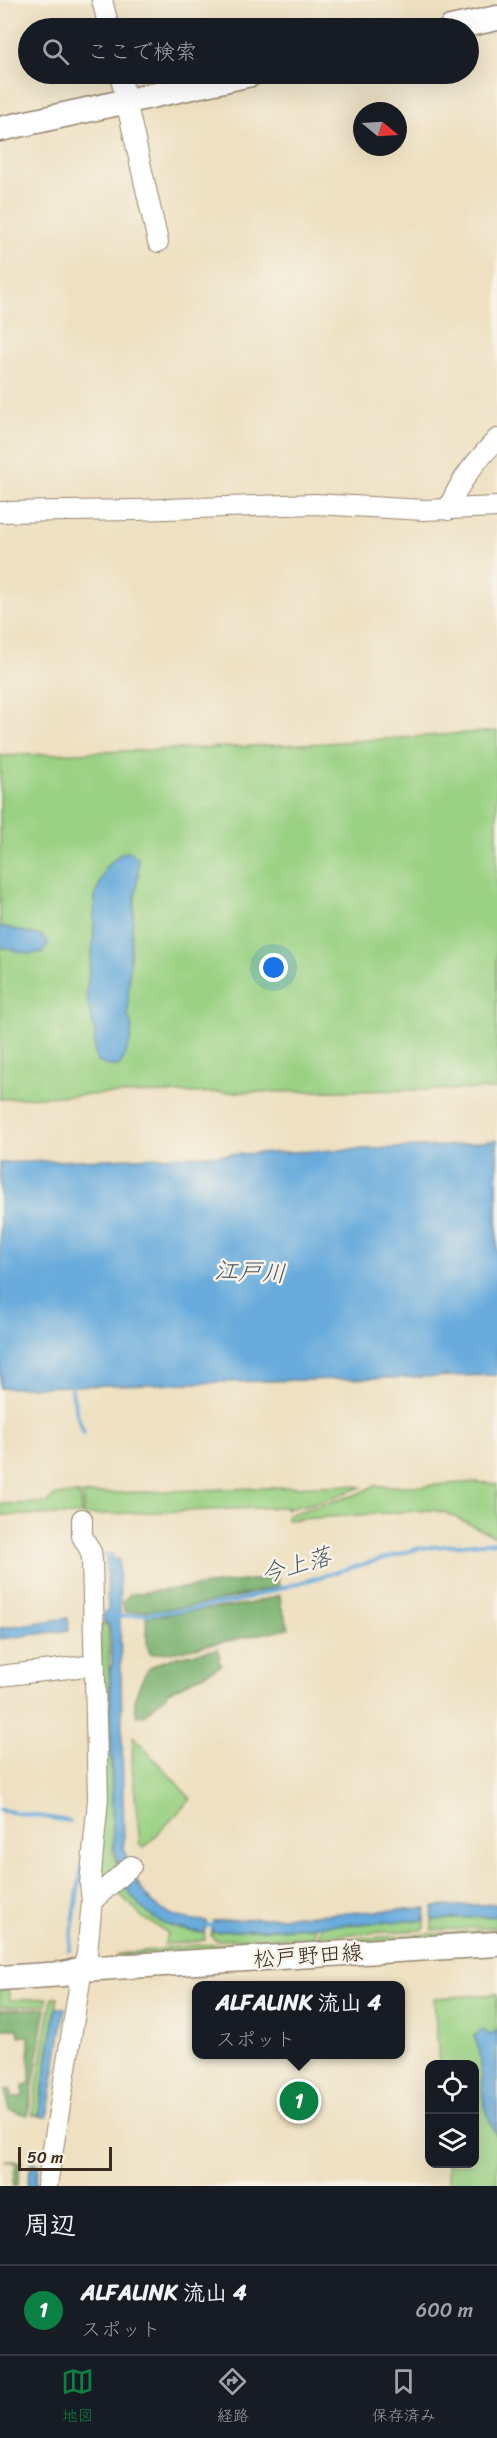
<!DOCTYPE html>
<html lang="ja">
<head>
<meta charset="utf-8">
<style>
	body { margin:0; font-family:Sriracha,"Klee One",sans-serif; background:#20242c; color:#f1f3f6 }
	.controls { position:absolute; right:18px; bottom:18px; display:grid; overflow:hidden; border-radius:12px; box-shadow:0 6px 24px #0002 }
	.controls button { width:54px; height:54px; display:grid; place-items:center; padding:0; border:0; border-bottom:2px solid #363941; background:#171b24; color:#f1f3f6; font:30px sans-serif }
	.compass { position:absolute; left:353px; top:102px; width:54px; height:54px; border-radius:50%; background:#171b24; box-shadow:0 6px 24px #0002; rotate:108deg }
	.scale { position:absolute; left:18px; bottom:15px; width:94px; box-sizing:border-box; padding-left:6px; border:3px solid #3b2a1e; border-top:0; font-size:16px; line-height:21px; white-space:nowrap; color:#3b2a1e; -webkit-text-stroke:4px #f7f3e8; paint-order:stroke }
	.you { position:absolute; left:274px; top:968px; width:21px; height:21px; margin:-15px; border:4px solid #fff; border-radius:50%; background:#1a73e8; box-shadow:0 0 0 9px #1a73e833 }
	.badge { display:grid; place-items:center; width:39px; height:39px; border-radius:50%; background:#0b8043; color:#fff; font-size:20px; font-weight:700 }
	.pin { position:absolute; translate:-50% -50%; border:3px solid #fff; box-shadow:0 2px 6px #0006 }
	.popup { position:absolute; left:192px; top:1981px; width:213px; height:78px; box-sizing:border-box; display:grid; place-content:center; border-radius:12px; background:#171b24; filter:drop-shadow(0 2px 4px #0005); font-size:20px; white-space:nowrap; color:#9ea1a6 }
	.popup b { font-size:22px; color:#f1f3f6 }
	.popup::after { content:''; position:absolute; left:50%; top:100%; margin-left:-12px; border:12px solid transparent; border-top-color:#171b24 }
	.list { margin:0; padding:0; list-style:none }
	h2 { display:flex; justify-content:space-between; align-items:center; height:78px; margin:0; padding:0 24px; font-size:26px }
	h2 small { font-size:20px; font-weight:400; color:#9ea1a6 }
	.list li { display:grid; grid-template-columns:39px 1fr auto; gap:18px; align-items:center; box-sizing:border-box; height:90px; padding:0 24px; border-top:2px solid #363941 }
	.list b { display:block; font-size:22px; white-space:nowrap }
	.list p { margin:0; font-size:20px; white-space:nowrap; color:#9ea1a6 }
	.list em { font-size:20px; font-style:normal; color:#9ea1a6 }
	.icon { flex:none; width:33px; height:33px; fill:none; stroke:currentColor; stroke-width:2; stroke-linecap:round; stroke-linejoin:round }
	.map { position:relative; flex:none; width:497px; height:2186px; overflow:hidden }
	.search { position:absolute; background:#171b24; box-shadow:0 6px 24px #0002; left:18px; right:18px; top:18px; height:66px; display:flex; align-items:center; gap:15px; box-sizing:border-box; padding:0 21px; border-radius:33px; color:#9ea1a6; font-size:22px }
	.sheet { height:168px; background:#171b24 }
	nav { display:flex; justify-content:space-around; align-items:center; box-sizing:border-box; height:84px; border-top:2px solid #363941; background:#171b24; font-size:16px; color:#9ea1a6 }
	nav a { display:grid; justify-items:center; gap:3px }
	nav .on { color:#0b8043 }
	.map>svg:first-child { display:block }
	.green { fill:#9ad183; stroke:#6a7e50; stroke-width:1.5 }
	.forest { fill:#7bb371; stroke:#5b6e48; stroke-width:1.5 }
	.water { fill:#67abdc; stroke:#516a7d; stroke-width:1.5 }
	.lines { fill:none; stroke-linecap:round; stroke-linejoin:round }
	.stream { stroke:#67abdc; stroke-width:4 }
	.minor-casing { stroke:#94856f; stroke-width:22 }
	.major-casing { stroke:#94856f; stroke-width:27 }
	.minor { stroke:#fff; stroke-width:20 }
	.major { stroke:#fff; stroke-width:24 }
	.labels { text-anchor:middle; stroke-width:5; stroke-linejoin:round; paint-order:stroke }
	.street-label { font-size:22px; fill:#3b2a1e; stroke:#f7f3e8 }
	.water-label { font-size:24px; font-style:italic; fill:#4a5760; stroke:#f7f3e8 }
</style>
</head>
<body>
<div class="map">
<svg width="497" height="2186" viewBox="0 0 497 2186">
	<rect width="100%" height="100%" fill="#f7f3e8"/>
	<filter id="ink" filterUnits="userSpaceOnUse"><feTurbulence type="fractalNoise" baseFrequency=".0167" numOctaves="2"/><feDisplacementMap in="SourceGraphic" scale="12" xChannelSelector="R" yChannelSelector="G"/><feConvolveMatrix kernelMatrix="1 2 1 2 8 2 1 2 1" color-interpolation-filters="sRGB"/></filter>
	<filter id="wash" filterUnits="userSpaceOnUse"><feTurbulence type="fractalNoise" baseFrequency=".008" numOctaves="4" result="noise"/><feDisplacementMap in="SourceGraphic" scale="24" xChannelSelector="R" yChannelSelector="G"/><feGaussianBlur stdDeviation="1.35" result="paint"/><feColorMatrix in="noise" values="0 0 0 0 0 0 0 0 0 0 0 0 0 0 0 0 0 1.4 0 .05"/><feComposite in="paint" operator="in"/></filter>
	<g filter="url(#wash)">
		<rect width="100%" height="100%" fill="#eee0c0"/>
		<!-- green -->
		<g class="green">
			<polygon points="497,731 497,1089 106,1094 0,1099 0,756 327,743"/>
			<polygon points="476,1482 497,1484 497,1537 446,1513 432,1510 287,1520 287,1515 355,1495 374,1486 422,1486"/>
			<polygon points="349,1485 361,1487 324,1501 286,1509 286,1507 83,1515 83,1494"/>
			<polygon points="80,1494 81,1515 0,1515 0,1504 46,1503 56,1495"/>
			<polygon points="104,1622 108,1624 113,1853 120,1872 106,1883 98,1874 101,1625 105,1624"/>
			<polygon points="133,1736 191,1799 144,1848 140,1845 132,1765"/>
			<path d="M 122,1879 C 142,1915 164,1929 205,1933 L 205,1940 L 164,1945 L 168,1933 L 142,1917 L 113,1887 Z"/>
			<polygon points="497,1916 497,1927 432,1930 432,1920"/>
			<polygon points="425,1920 425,1927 422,1930 319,1936 321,1926"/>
			<polygon points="316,1927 314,1937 215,1940 211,1936 212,1932"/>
			<polygon points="497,1930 497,1935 115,1956 120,1954 197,1945 318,1941"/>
			<polygon points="8,1989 10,2000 47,1998 46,2005 0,2007 0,1990"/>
			<polygon points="497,1994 497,2186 449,2186 447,2164 474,2164 474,2064 439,2064 434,1998"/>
			<polygon points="52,1997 58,1997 38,2116 32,2115"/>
		</g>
		<!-- forest -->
		<g class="forest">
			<path d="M 277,1577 L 279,1586 C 228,1600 176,1612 124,1612 L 123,1602 L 130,1594 Z"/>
			<polygon points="280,1595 281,1606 289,1628 175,1652 150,1654 147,1645 146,1617 248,1604"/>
			<path d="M 218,1649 L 220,1656 L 218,1660 L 222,1665 L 171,1691 L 144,1715 L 137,1716 C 133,1706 135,1699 138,1689 C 141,1681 144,1673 150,1668 C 164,1657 200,1653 218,1649 Z"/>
			<polygon points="46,2008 28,2115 10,2111 5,2090 11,2089 12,2097 23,2097 23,2085 30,2084 29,2036 19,2036 18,2029 0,2029 0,2010"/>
			<polygon points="7,2160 21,2162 17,2186 12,2186 16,2163 6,2161"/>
		</g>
		<!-- water -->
		<g class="water">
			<path d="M 130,852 L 138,858 C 140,874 136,885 135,900 C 131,938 128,977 128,1016 C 137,1032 127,1050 120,1066 L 109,1066 L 97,1062 L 94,1048 L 95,1034 L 86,994 L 93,944 L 95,896 L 106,867 L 121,853 Z"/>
			<polygon points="0,926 42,936 49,943 42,952 30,954 0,947"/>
			<polygon points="497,1140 497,1375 0,1388 0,1163 448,1146"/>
			<polygon points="106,1559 119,1559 124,1846 128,1864 120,1872 113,1843 110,1669 112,1664 110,1630 109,1625 104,1622 103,1614 108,1609"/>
			<polygon points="68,1618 69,1630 0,1639 0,1628"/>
			<path d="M 131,1870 C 147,1906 167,1919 206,1921 L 205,1933 C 164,1929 141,1917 122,1879 Z"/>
			<polygon points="497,1904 497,1916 432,1920 433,1907"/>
			<polygon points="426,1908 425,1920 212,1932 213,1921"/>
			<polygon points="56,2008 65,2008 47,2117 39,2116"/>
			<path d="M 482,2029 L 490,2035 L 497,2030 L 497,2139 C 493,2127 487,2115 484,2102 C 479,2081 485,2056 474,2037 Z"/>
			<polygon points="31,2164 39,2165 35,2186 27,2186"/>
		</g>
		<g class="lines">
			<!-- stream -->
			<g class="stream">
				<polyline points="70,1382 77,1414 84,1433"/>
				<polyline points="98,1555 112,1555 113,1564"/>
				<polyline points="117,1617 185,1610 236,1601 420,1548 497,1542"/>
				<polyline points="0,1810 70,1821"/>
				<polyline points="201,1926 218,1925"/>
				<polyline points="69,1950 82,1864"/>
			</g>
		</g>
	</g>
	<g filter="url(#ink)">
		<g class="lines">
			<defs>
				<g id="minor">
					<polyline points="102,0 109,28"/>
					<polyline points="120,74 158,242"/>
					<path d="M 448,510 C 460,479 475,463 497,439"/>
					<polyline points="0,512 136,510 316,504 424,510 497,507"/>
					<polyline points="0,1676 95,1665"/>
					<polyline points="92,1901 131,1866"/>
					<polyline points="47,2186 82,1969 87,1954 92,1901 90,1884 98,1799 92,1560 91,1552 82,1536 82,1519"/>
				</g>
				<g id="major">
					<polyline points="451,28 497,18"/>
					<polyline points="0,129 251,74"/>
					<polyline points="0,1978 64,1974 82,1969 497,1944"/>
				</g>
			</defs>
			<!-- minor casing -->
			<use href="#minor" class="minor-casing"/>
			<!-- major casing -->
			<use href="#major" class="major-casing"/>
			<!-- minor -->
			<use href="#minor" class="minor"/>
			<!-- major -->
			<use href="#major" class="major"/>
		</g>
	</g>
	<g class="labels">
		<!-- street labels -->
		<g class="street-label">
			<text transform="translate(308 1955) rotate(-4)" y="8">松戸野田線</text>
		</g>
		<!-- water labels -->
		<g class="water-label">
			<text transform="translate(250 1272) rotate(3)" y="8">江戸川</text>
			<text transform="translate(296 1565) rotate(-16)" y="8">今上落</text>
		</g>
	</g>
</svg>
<div class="controls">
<button><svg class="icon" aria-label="locate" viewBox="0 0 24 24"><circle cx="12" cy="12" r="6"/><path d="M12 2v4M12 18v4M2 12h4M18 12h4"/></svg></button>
<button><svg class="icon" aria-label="layers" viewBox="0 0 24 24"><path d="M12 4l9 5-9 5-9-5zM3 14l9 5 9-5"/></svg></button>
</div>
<svg class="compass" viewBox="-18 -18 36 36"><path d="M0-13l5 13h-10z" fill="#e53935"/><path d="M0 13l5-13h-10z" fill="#9ea1a6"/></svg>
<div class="scale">50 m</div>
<div class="you"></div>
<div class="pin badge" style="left:299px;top:2101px">1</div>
<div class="popup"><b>ALFALINK 流山 4</b>スポット</div>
<div class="search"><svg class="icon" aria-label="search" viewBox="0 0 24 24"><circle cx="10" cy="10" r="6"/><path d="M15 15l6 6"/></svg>ここで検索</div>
</div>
<section class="sheet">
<h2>周辺<small></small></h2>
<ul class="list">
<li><span class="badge">1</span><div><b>ALFALINK 流山 4</b><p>スポット</p></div><em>600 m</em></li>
</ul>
</section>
<nav>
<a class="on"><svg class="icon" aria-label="map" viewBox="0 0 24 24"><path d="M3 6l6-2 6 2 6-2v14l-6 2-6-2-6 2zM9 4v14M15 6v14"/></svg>地図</a>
<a><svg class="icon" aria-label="directions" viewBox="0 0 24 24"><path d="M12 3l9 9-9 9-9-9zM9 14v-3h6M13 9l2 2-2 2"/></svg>経路</a>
<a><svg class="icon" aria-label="saved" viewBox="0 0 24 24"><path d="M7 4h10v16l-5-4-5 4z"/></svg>保存済み</a>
</nav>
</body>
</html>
